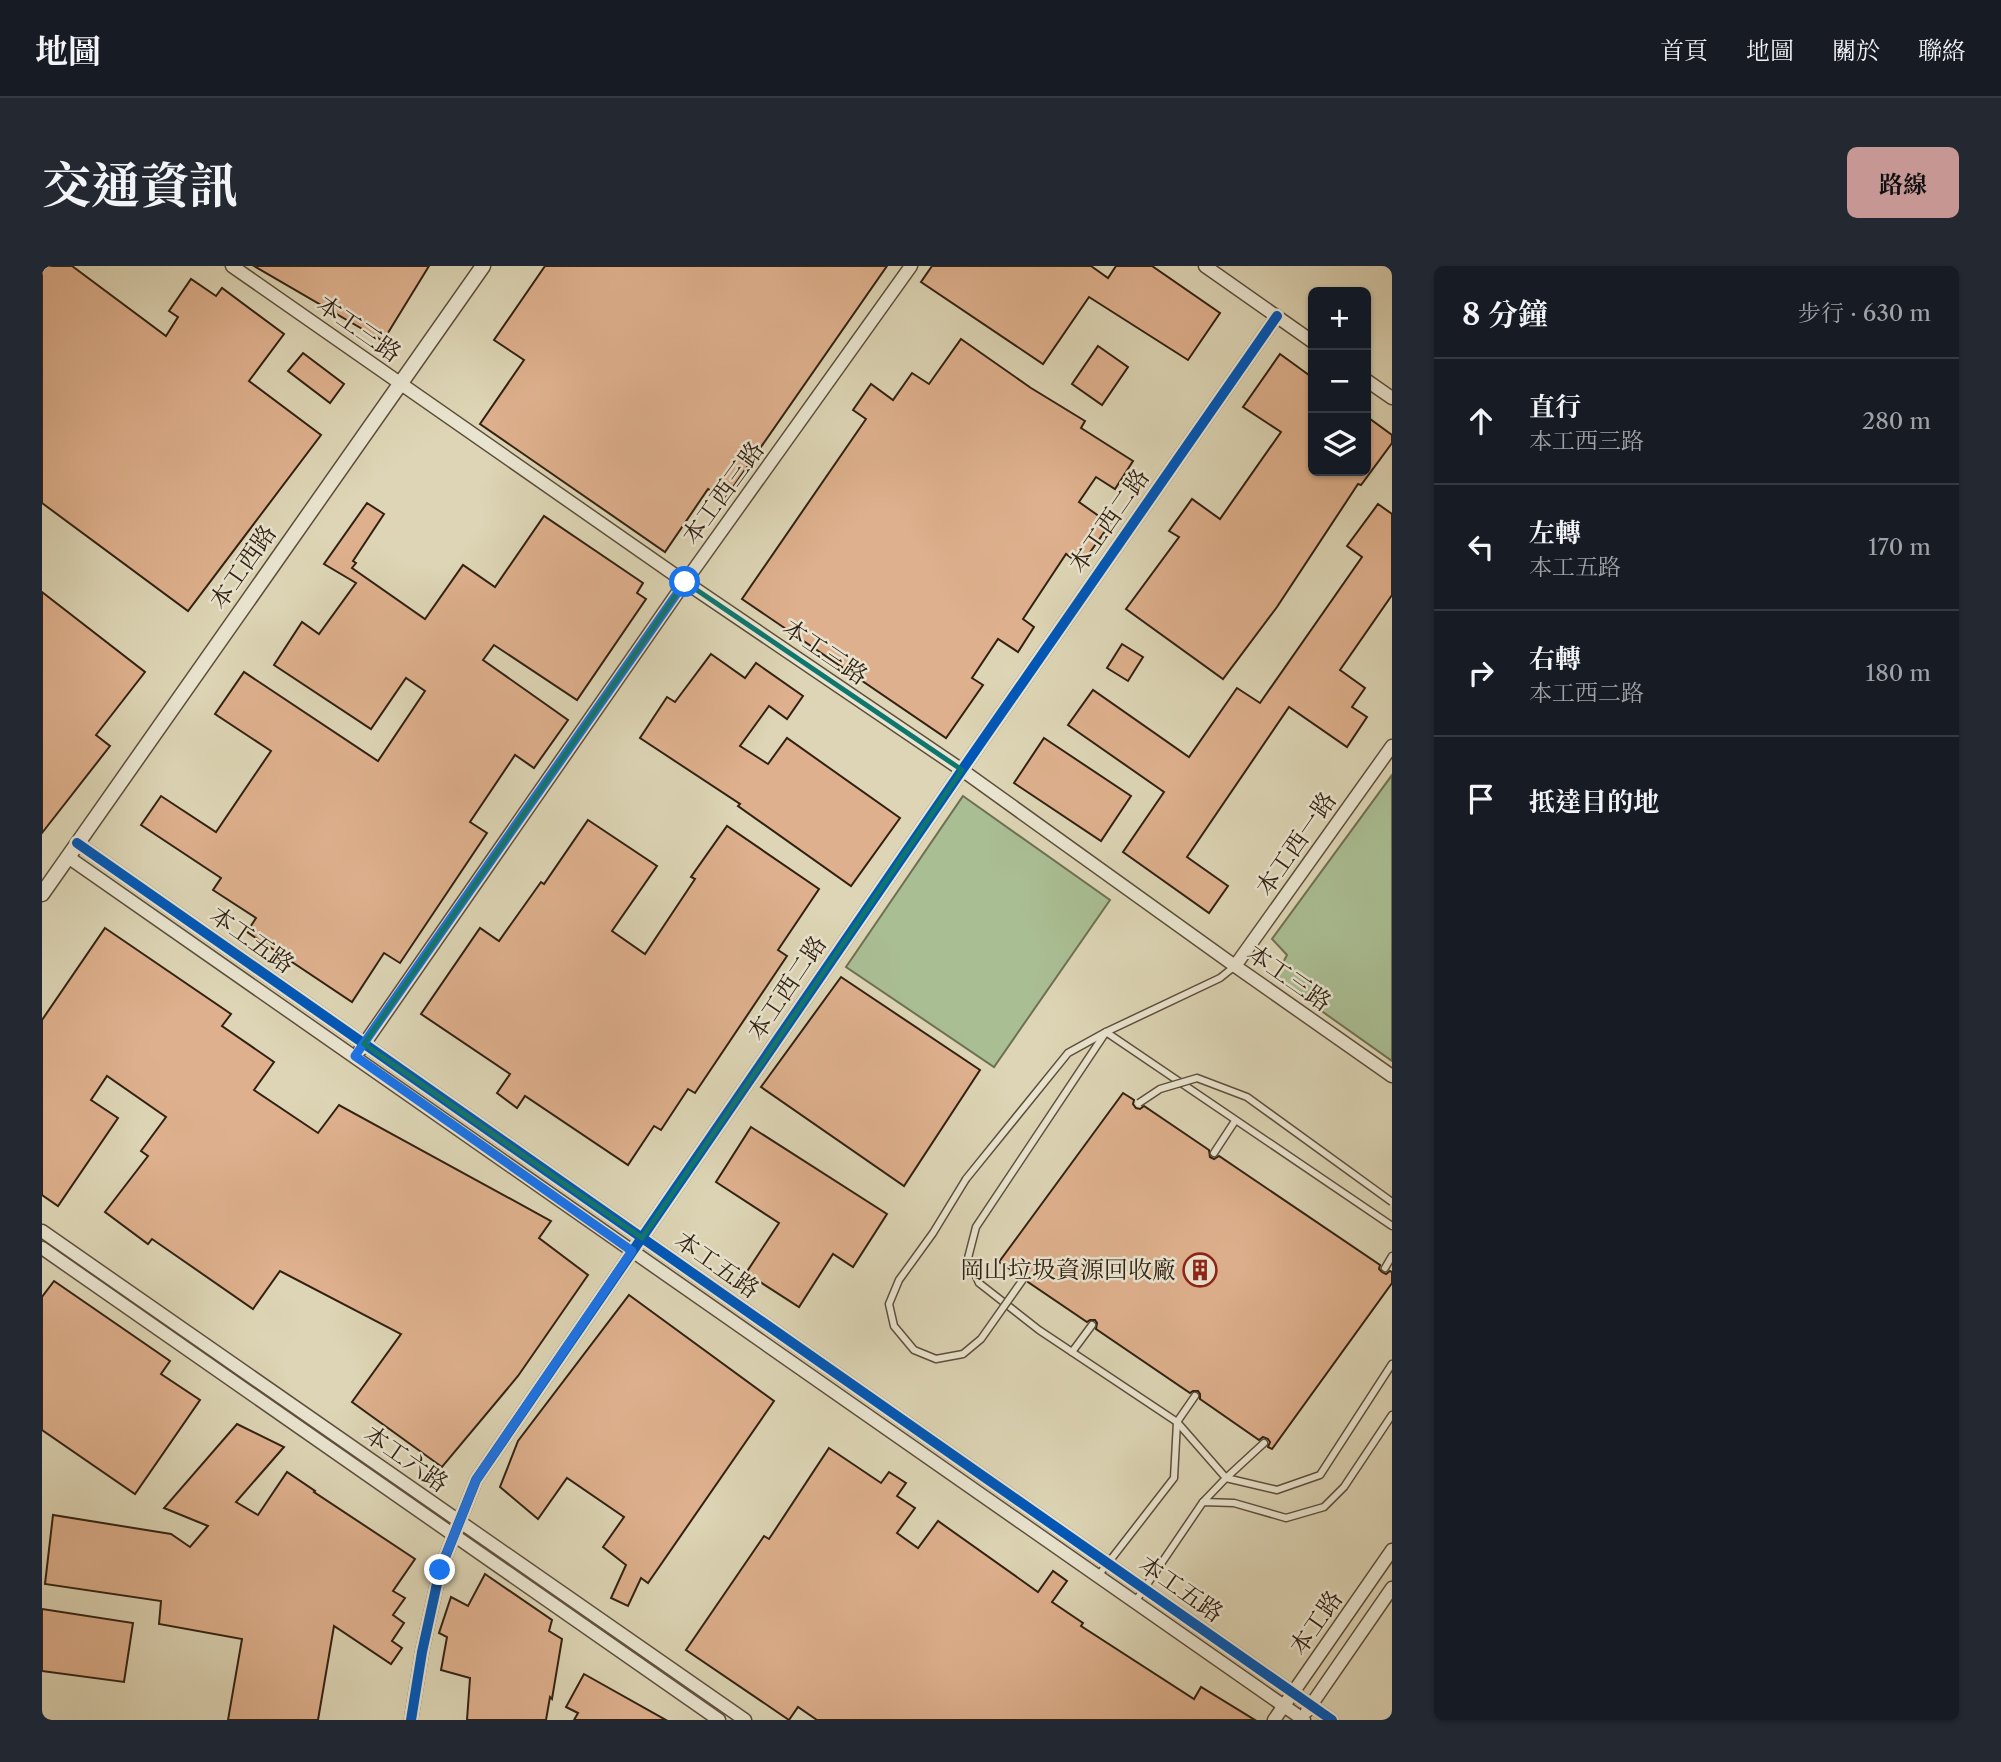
<!DOCTYPE html>
<html lang="zh-TW">
<head>
<meta charset="utf-8">
<style>
	body { margin:0; font-family:"Libre Caslon Text","Noto Serif TC",serif; background:#242831; color:#f1f3f6 }
	.controls { position:absolute; right:21px; top:21px; display:grid; overflow:hidden; border-radius:10px; box-shadow:0 2px 5px #0004 }
	.controls button { width:63px; height:63px; display:grid; place-items:center; padding:0; border:0; border-bottom:2px solid #363941; background:#171b24; color:#f1f3f6; font:35px sans-serif }
	.stop { position:absolute; width:21px; height:21px; margin:-16px; border:5px solid #1a73e8; border-radius:50%; background:#fff }
	.stop.end { background:#1a73e8; border-color:#fff; box-shadow:0 2px 7px #0008 }
	.list { margin:0; padding:0; list-style:none }
	h2 { display:flex; justify-content:space-between; align-items:center; height:91px; margin:0; padding:0 28px; font-size:30px }
	h2 small { font-size:23px; font-weight:400; color:#9ea1a6 }
	.list li { display:grid; grid-template-columns:46px 1fr auto; gap:21px; align-items:center; box-sizing:border-box; height:126px; padding:0 28px; border-top:2px solid #363941 }
	.list b { display:block; font-size:26px; white-space:nowrap }
	.list p { margin:0; font-size:23px; white-space:nowrap; color:#9ea1a6 }
	.list em { font-size:23px; font-style:normal; color:#9ea1a6 }
	.icon { flex:none; width:38px; height:38px; fill:none; stroke:currentColor; stroke-width:2; stroke-linecap:round; stroke-linejoin:round }
	.map { position:relative; flex:none; width:1350px; height:1454px; overflow:hidden; border-radius:10px }
	header { display:flex; align-items:center; gap:42px; box-sizing:border-box; height:98px; padding:0 35px; background:#171b24; border-bottom:2px solid #363941 }
	header strong { font-size:33px }
	nav { display:flex; gap:38px; margin-inline-start:auto; font-size:24px }
	.intro { display:flex; align-items:center; justify-content:space-between; box-sizing:border-box; height:168px; padding:0 42px }
	h1 { margin:0; font-size:49px }
	.button { padding:18px 32px; border-radius:10px; background:#c59692; color:#111; font-size:24px; font-weight:700 }
	main { display:flex; gap:42px; padding:0 42px }
	aside { flex:1; background:#171b24; border-radius:10px; box-shadow:0 2px 5px #0004 }
	.map>svg:first-child { display:block }
	.green { fill:#aabe93; stroke:#6e7053; stroke-width:2 }
	.building { fill:#deb08d; stroke:#322113; stroke-width:2 }
	.lines { fill:none; stroke-linecap:round; stroke-linejoin:round }
	.service-casing { stroke:#5d4e3c; stroke-width:9 }
	.minor-casing { stroke:#5d4e3c; stroke-width:15 }
	.tertiary-casing { stroke:#5d4e3c; stroke-width:17 }
	.service { stroke:#e9e4cf; stroke-width:6 }
	.minor { stroke:#e9e4cf; stroke-width:12 }
	.tertiary { stroke:#e9e4cf; stroke-width:14 }
	.service-bridge-casing { stroke:#5d4e3c; stroke-width:9; stroke-linecap:butt }
	.service-bridge { stroke:#e9e4cf; stroke-width:6 }
	.cycleway-casing { stroke:#e9e4cf; stroke-width:15 }
	.cycleway { stroke:#0057b8; stroke-width:10 }
	.route { stroke:#1a73e8; stroke-width:9 }
	.marked { fill:none; stroke:#0f766e; stroke-width:5; stroke-linejoin:round }
	.labels { text-anchor:middle; stroke-width:5; stroke-linejoin:round; paint-order:stroke }
	.street-label { font-size:24px; fill:#322113; stroke:#e9e4cf }
	.poi-label { font-size:24px; fill:#322113; stroke:#e9e4cf; text-anchor:end }
</style>
</head>
<body>
<header>
<strong>地圖</strong>
<nav><a>首頁</a><a>地圖</a><a>關於</a><a>聯絡</a></nav>
</header>
<div class="intro"><h1>交通資訊</h1><a class="button">路線</a></div>
<main>
<div class="map">
<svg width="1350" height="1454" viewBox="0 0 1350 1454">
	<rect width="100%" height="100%" fill="#ddd5b5"/>
	<filter id="stains"><feTurbulence type="fractalNoise" baseFrequency=".00286" numOctaves="4"/><feColorMatrix values="0 0 0 0 .2 0 0 0 0 .09 0 0 0 0 .02 0 0 0 .5 -.17"/></filter>
	<radialGradient id="worn" r=".72"><stop offset=".6" stop-color="#630" stop-opacity="0"/><stop offset="1" stop-color="#630" stop-opacity=".3"/></radialGradient>
	<!-- green -->
	<g class="green">
		<polygon points="1350,509 1350,795 1233,712 1245,689 1230,673"/>
		<polygon points="921,530 1068,634 952,801 804,701"/>
	</g>
	<!-- building -->
	<g class="building">
		<polygon points="0,0 30,0 124,70 136,51 127,45 149,13 174,30 180,22 242,68 207,115 279,169 146,345 0,237"/>
		<polygon points="212,0 387,0 341,75"/>
		<polygon points="503,0 845,0 682,234 666,223 623,286 438,158 482,94 452,74"/>
		<polygon points="890,0 1049,0 1066,12 1074,0 1110,0 1178,47 1146,94 1047,31 1001,98 879,16"/>
		<polygon points="919,73 989,122 1043,155 1039,162 1091,195 1073,223 1054,211 1037,236 1068,258 1039,299 1024,288 981,353 992,361 976,386 956,373 930,412 941,419 904,472 700,333 824,153 811,144 829,118 851,134 870,107 887,118"/>
		<polygon points="1056,80 1086,101 1060,139 1030,118"/>
		<polygon points="261,87 302,118 288,137 246,105"/>
		<polygon points="1238,88 1271,112 1271,205 1324,205 1324,150 1350,169 1350,177 1319,219 1316,218 1235,341 1181,413 1084,343 1137,271 1127,265 1150,233 1178,253 1239,166 1201,141"/>
		<polygon points="325,237 342,248 311,295 314,297 310,302 383,353 421,299 453,321 502,250 601,317 595,327 604,333 535,434 452,379 441,394 526,454 492,502 473,489 428,556 445,567 358,697 342,687 310,736 205,666 214,652 171,624 179,612 99,559 119,530 174,566 229,485 173,448 202,406 336,495 383,425 364,412 329,463 232,399 260,356 277,368 314,317 282,298"/>
		<polygon points="1336,238 1350,248 1350,329 1298,404 1323,422 1310,441 1325,451 1305,481 1247,441 1145,591 1186,620 1167,647 1081,586 1122,526 1026,459 1051,424 1147,491 1195,422 1218,437 1320,291 1305,280"/>
		<polygon points="0,326 103,406 54,469 68,480 0,567"/>
		<polygon points="1080,378 1101,391 1086,415 1065,402"/>
		<polygon points="669,388 703,412 714,397 761,430 745,453 727,440 698,480 726,498 745,472 858,552 809,620 696,540 698,538 598,472 625,431 633,436"/>
		<polygon points="1002,472 1089,530 1059,575 972,517"/>
		<polygon points="546,554 615,600 570,665 603,688 653,613 649,611 685,560 777,623 736,684 745,690 653,827 646,823 619,864 612,860 586,899 483,830 475,842 455,827 468,808 379,748 438,662 457,675 499,616 502,618"/>
		<polygon points="63,662 189,748 180,760 232,796 212,824 276,867 297,839 509,955 497,972 546,1009 476,1110 400,1201 310,1136 359,1068 238,1005 211,1043 110,973 106,978 63,946 106,890 99,885 124,851 65,810 49,834 76,852 16,940 0,929 0,754"/>
		<polygon points="799,711 938,804 862,920 719,821"/>
		<polygon points="1081,827 1092,834 1091,838 1094,842 1098,843 1102,840 1167,884 1168,891 1172,893 1177,890 1338,999 1337,1003 1340,1006 1344,1008 1348,1005 1350,1006 1350,1017 1230,1183 1226,1181 1228,1176 1226,1173 1221,1171 1217,1174 1158,1133 1158,1128 1156,1125 1151,1125 1148,1127 1054,1063 1055,1057 1053,1054 1048,1054 1045,1056 986,1016 987,1010 985,1007 980,1007 977,1009 957,996"/>
		<polygon points="709,861 845,948 811,1001 791,988 757,1041 704,1007 737,957 674,916"/>
		<polygon points="12,1015 128,1095 119,1108 158,1134 93,1228 0,1164 0,1031"/>
		<polygon points="587,1029 732,1135 606,1317 599,1312 586,1340 569,1332 584,1299 561,1281 582,1251 525,1212 496,1253 458,1221 476,1175"/>
		<polygon points="195,1158 242,1181 194,1236 216,1249 245,1206 273,1225 272,1226 373,1293 351,1325 363,1332 351,1349 362,1357 350,1375 360,1382 349,1398 292,1360 276,1454 186,1454 200,1373 117,1358 119,1335 3,1318 11,1249 129,1268 148,1281 166,1260 122,1242"/>
		<polygon points="787,1182 839,1217 847,1206 864,1217 855,1230 873,1242 855,1267 876,1282 896,1255 996,1326 1011,1305 1025,1315 1010,1336 1041,1357 1039,1360 1152,1433 1159,1421 1213,1454 775,1454 756,1441 747,1454 644,1384 722,1270 727,1273"/>
		<polygon points="443,1308 510,1354 507,1365 520,1373 510,1433 508,1431 504,1454 425,1454 428,1412 399,1404 405,1371 397,1367 409,1331 426,1340"/>
		<polygon points="0,1343 91,1357 82,1416 0,1405"/>
		<polygon points="542,1408 624,1454 532,1454 536,1447 524,1441"/>
	</g>
	<g class="lines">
		<defs>
			<g id="service">
				<polyline points="1172,887 1193,855"/>
				<polyline points="924,913 1026,787 1064,766 1178,712 1193,700"/>
				<polyline points="1350,960 1064,766 934,961 926,992 937,1017 997,1064 1135,1156 1184,1212 1235,1224 1278,1209 1350,1098"/>
				<polyline points="1343,1002 1350,990"/>
				<polyline points="1030,1086 1050,1059"/>
				<polyline points="1161,1236 1184,1212 1222,1177"/>
				<polyline points="1056,1310 1132,1212 1135,1156 1153,1130"/>
				<polyline points="1093,1336 1161,1236 1192,1237 1244,1252 1282,1241 1302,1221 1350,1149"/>
			</g>
			<g id="minor">
				<polyline points="190,0 643,316 920,504 1193,700 1350,810"/>
				<polyline points="1163,0 1271,76"/>
				<polyline points="1324,114 1350,132"/>
				<polyline points="35,577 1290,1454"/>
				<polyline points="26,591 1262,1454"/>
				<polyline points="1193,700 1350,480"/>
				<polyline points="318,784 643,316 869,0"/>
				<polyline points="0,965 703,1454"/>
				<polyline points="0,982 677,1454"/>
				<polyline points="1265,1445 1350,1322"/>
				<polyline points="369,1454 380,1386 398,1304 434,1214 920,504 1235,50"/>
				<polyline points="1232,1454 1350,1284"/>
			</g>
			<polyline id="tertiary" points="0,628 441,0"/>
		</defs>
		<!-- service casing -->
		<use href="#service" class="service-casing"/>
		<!-- minor casing -->
		<use href="#minor" class="minor-casing"/>
		<!-- tertiary casing -->
		<use href="#tertiary" class="tertiary-casing"/>
		<!-- service -->
		<use href="#service" class="service"/>
		<!-- minor -->
		<use href="#minor" class="minor"/>
		<!-- tertiary -->
		<use href="#tertiary" class="tertiary"/>
		<defs>
			<g id="service-bridge">
				<polyline points="1097,837 1118,823 1155,812 1205,831 1350,936"/>
				<polyline points="924,913 891,967 857,1014 847,1038 852,1060 872,1084 894,1093 921,1088 939,1073 982,1012"/>
			</g>
		</defs>
		<!-- service-bridge casing -->
		<use href="#service-bridge" class="service-bridge-casing"/>
		<!-- service-bridge -->
		<use href="#service-bridge" class="service-bridge"/>
		<defs>
			<g id="cycleway">
				<polyline points="35,577 1290,1454"/>
				<polyline points="369,1454 380,1386 398,1304 434,1214 920,504 1235,50"/>
			</g>
		</defs>
		<!-- cycleway casing -->
		<use href="#cycleway" class="cycleway-casing"/>
		<!-- cycleway -->
		<use href="#cycleway" class="cycleway"/>
	</g>
	<g class="lines">
		<!-- route -->
		<polyline class="route" points="398,1304 434,1214 590,985 313,790 643,316"/>
	</g>
	<!-- marked area -->
	<path class="marked" d="M 643,316 L 920,504 L 600,972 L 322,778 Z"/>
	<!-- icons -->
	<defs>
		<symbol id="building-ring" viewBox="-11 -11 22 22"><circle r="9.5" fill="#e9e4cf" stroke="#8f2418" stroke-width="1.5"/><path d="M-4-6H4V6H1V3H-1V6H-4ZM-2.5-4.3h1.7v1.8h-1.7ZM.8-4.3h1.7v1.8H.8ZM-2.5-1h1.7V.8h-1.7ZM.8-1h1.7V.8H.8Z" fill="#8f2418"/></symbol>
	</defs>
	<g fill-rule="evenodd">
		<use href="#building-ring" x="1139" y="985" width="38" height="38"/>
	</g>
	<g class="labels">
		<!-- street labels -->
		<g class="street-label">
			<text transform="translate(317 63) rotate(35)" y="8">本工三路</text>
			<text transform="translate(681 227) rotate(-54)" y="8">本工西三路</text>
			<text transform="translate(1067 255) rotate(-55)" y="8">本工西二路</text>
			<text transform="translate(201 301) rotate(-55)" y="8">本工西路</text>
			<text transform="translate(783 386) rotate(34)" y="8">本工三路</text>
			<text transform="translate(1254 578) rotate(-55)" y="8">本工西一路</text>
			<text transform="translate(210 674) rotate(35)" y="8">本工五路</text>
			<text transform="translate(1247 712) rotate(35)" y="8">本工三路</text>
			<text transform="translate(745 722) rotate(-56)" y="8">本工西二路</text>
			<text transform="translate(675 999) rotate(35)" y="8">本工五路</text>
			<text transform="translate(364 1193) rotate(35)" y="8">本工六路</text>
			<text transform="translate(1139 1323) rotate(35)" y="8">本工五路</text>
			<text transform="translate(1274 1357) rotate(-55)" y="8">本工路</text>
		</g>
		<!-- poi labels -->
		<g class="poi-label">
			<text x="1134" y="1012">岡山垃圾資源回收廠</text>
		</g>
	</g>
	<rect width="100%" height="100%" filter="url(#stains)"/>
	<rect width="100%" height="100%" fill="url(#worn)"/>
</svg>
<div class="controls">
<button>+</button>
<button>−</button>
<button><svg class="icon" aria-label="layers" viewBox="0 0 24 24"><path d="M12 4l9 5-9 5-9-5zM3 14l9 5 9-5"/></svg></button>
</div>
<div class="stop" style="left:643px;top:316px"></div>
<div class="stop end" style="left:398px;top:1304px"></div>
</div>
<aside>
<h2>8 分鐘<small>步行 · 630 m</small></h2>
<ul class="list">
<li><svg class="icon" aria-label="ahead" viewBox="0 0 24 24"><path d="M12 20V5M6 11l6-6 6 6"/></svg><div><b>直行</b><p>本工西三路</p></div><em>280 m</em></li>
<li><svg class="icon" aria-label="left" viewBox="0 0 24 24"><path d="M17 20v-9H6M10 6l-5 5 5 5"/></svg><div><b>左轉</b><p>本工五路</p></div><em>170 m</em></li>
<li><svg class="icon" aria-label="right" viewBox="0 0 24 24"><path d="M7 20v-9h11M14 6l5 5-5 5"/></svg><div><b>右轉</b><p>本工西二路</p></div><em>180 m</em></li>
<li><svg class="icon" aria-label="arrive" viewBox="0 0 24 24"><path d="M6 21V4h12l-3 4 3 4H6"/></svg><div><b>抵達目的地</b></div></li>
</ul>
</aside>
</main>
</body>
</html>
